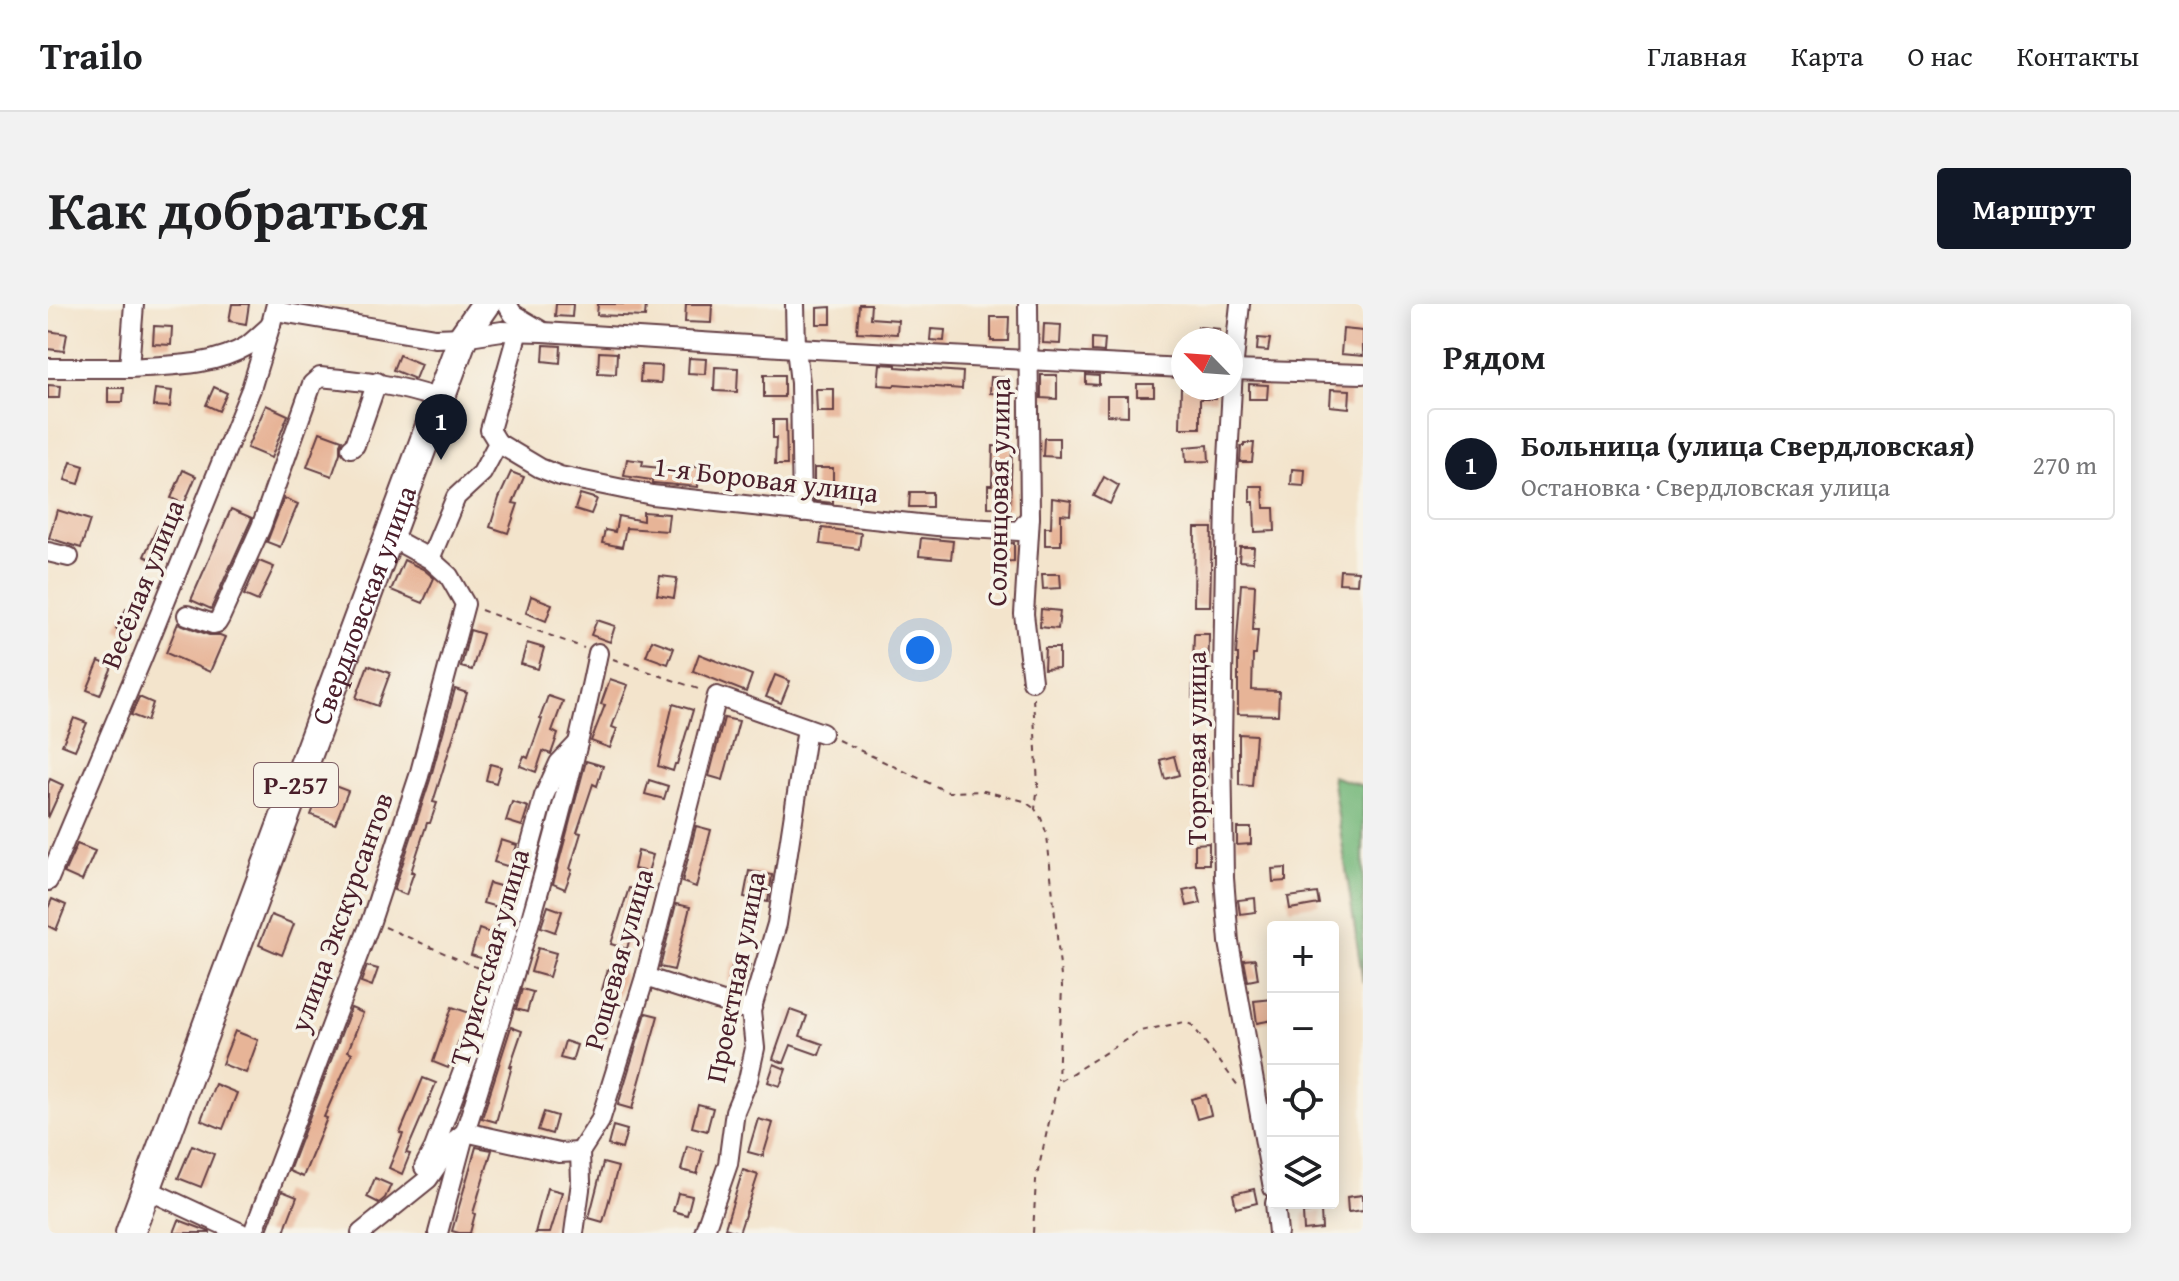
<!DOCTYPE html>
<html lang="ru">
<head>
<meta charset="utf-8">
<style>
	body { margin:0; font-family:"Gentium Book Plus",serif; background:#f2f2f2; color:#202124 }
	.controls { position:absolute; right:24px; bottom:24px; display:grid; overflow:hidden; border-radius:8px; box-shadow:0 4px 20px #0003 }
	.controls button { width:72px; height:72px; display:grid; place-items:center; padding:0; border:0; border-bottom:2px solid #e0e0e0; background:#fff; color:#202124; font:40px sans-serif }
	.compass { position:absolute; left:1123px; top:24px; width:72px; height:72px; border-radius:50%; background:#fff; box-shadow:0 4px 20px #0003; rotate:295deg }
	.you { position:absolute; left:872px; top:346px; width:28px; height:28px; margin:-20px; border:6px solid #fff; border-radius:50%; background:#1a73e8; box-shadow:0 0 0 12px #1a73e833 }
	.badge { display:grid; place-items:center; width:52px; height:52px; border-radius:50%; background:#111827; color:#fff; font-size:26px; font-weight:700 }
	.pin { position:absolute; translate:-50% -66px; filter:drop-shadow(0 2px 4px #0008) }
	.pin::after { content:''; position:absolute; top:42px; width:28px; height:24px; background:inherit; clip-path:polygon(0 0,100% 0,50% 100%) }
	.list { margin:0; padding:0; list-style:none }
	h2 { display:flex; justify-content:space-between; align-items:center; height:104px; margin:0; padding:0 32px; font-size:34px }
	h2 small { font-size:26px; font-weight:400; color:#757577 }
	.list li { display:grid; grid-template-columns:52px 1fr auto; gap:24px; align-items:center; box-sizing:border-box; height:112px; margin:0 16px 16px; padding:0 16px; border:2px solid #e0e0e0; border-radius:8px }
	.list b { display:block; font-size:30px; white-space:nowrap }
	.list p { margin:0; font-size:26px; white-space:nowrap; color:#757577 }
	.list em { font-size:26px; font-style:normal; color:#757577 }
	.icon { flex:none; width:44px; height:44px; fill:none; stroke:currentColor; stroke-width:2; stroke-linecap:round; stroke-linejoin:round }
	.map { position:relative; flex:none; width:1315px; height:929px; overflow:hidden; border-radius:8px }
	header { display:flex; align-items:center; gap:48px; box-sizing:border-box; height:112px; padding:0 40px; background:#fff; border-bottom:2px solid #e0e0e0 }
	header strong { font-size:38px }
	nav { display:flex; gap:44px; margin-inline-start:auto; font-size:28px }
	.intro { display:flex; align-items:center; justify-content:space-between; box-sizing:border-box; height:192px; padding:0 48px }
	h1 { margin:0; font-size:56px }
	.button { padding:20px 36px; border-radius:8px; background:#111827; color:#fff; font-size:28px; font-weight:700 }
	main { display:flex; gap:48px; padding:0 48px }
	aside { flex:1; background:#fff; border-radius:8px; box-shadow:0 4px 20px #0003 }
	.map>svg:first-child { display:block }
	.forest { fill:#74b77a; stroke:#5f6b52; stroke-width:2 }
	.building { fill:#e7b497 }
	.lines { fill:none; stroke-linecap:round; stroke-linejoin:round }
	.minor-casing { stroke:#633d43; stroke-width:22 }
	.highway-casing { stroke:#633d43; stroke-width:32 }
	.path { stroke:#633d43; stroke-width:2; stroke-dasharray:6 6; stroke-linecap:butt }
	.minor { stroke:#fff; stroke-width:18 }
	.highway { stroke:#fff; stroke-width:28 }
	.labels { text-anchor:middle; stroke-width:7; stroke-linejoin:round; paint-order:stroke }
	.shield { fill:#f7f3e8; stroke:#7e5f64; stroke-width:2 }
	.shield-label { font-size:26px; font-weight:bold; fill:#4a1f2b }
	.street-label { font-size:28px; fill:#4a1f2b; stroke:#f7f3e8 }
</style>
</head>
<body>
<header>
<strong>Trailo</strong>
<nav><a>Главная</a><a>Карта</a><a>О нас</a><a>Контакты</a></nav>
</header>
<div class="intro"><h1>Как добраться</h1><a class="button">Маршрут</a></div>
<main>
<div class="map">
<svg width="1315" height="929" viewBox="0 0 1315 929">
	<rect width="100%" height="100%" fill="#f7f3e8"/>
	<filter id="ink" filterUnits="userSpaceOnUse"><feTurbulence type="fractalNoise" baseFrequency=".0125" numOctaves="2"/><feDisplacementMap in="SourceGraphic" scale="16" xChannelSelector="R" yChannelSelector="G"/><feConvolveMatrix kernelMatrix="1 2 1 2 8 2 1 2 1" color-interpolation-filters="sRGB"/></filter>
	<filter id="wash" filterUnits="userSpaceOnUse"><feTurbulence type="fractalNoise" baseFrequency=".006" numOctaves="4" result="noise"/><feDisplacementMap in="SourceGraphic" scale="32" xChannelSelector="R" yChannelSelector="G"/><feGaussianBlur stdDeviation="1.8" result="paint"/><feColorMatrix in="noise" values="0 0 0 0 0 0 0 0 0 0 0 0 0 0 0 0 0 1.4 0 .05"/><feComposite in="paint" operator="in"/></filter>
	<g filter="url(#wash)">
		<rect width="100%" height="100%" fill="#f3e4cc"/>
		<!-- forest -->
		<polygon class="forest" points="1284,472 1315,482 1315,679"/>
		<g id="blocks">
			<!-- building -->
			<g class="building">
				<polygon points="184,0 201,0 198,20 181,17"/>
				<polygon points="508,0 525,0 524,13 507,12"/>
				<polygon points="550,0 598,0 597,13 549,11"/>
				<polygon points="638,0 664,0 663,19 637,18"/>
				<polygon points="811,0 823,0 822,14 850,16 849,30 809,28"/>
				<polygon points="783,3 783,20 769,20 769,4"/>
				<polygon points="943,13 961,13 960,37 943,37"/>
				<polygon points="996,20 1013,21 1012,40 995,39"/>
				<polygon points="106,22 124,23 123,41 105,40"/>
				<polygon points="1150,23 1172,25 1171,36 1149,36"/>
				<polygon points="883,25 897,26 896,37 882,36"/>
				<polygon points="1295,25 1315,27 1315,52 1293,50"/>
				<polygon points="0,27 19,30 16,47 0,45"/>
				<polygon points="1044,34 1057,35 1056,48 1044,47"/>
				<polygon points="1210,34 1222,35 1220,47 1209,46"/>
				<polygon points="496,41 513,42 512,59 495,57"/>
				<polygon points="551,48 569,49 568,70 550,69"/>
				<polygon points="351,51 373,60 367,75 345,66"/>
				<polygon points="641,54 658,55 657,70 640,69"/>
				<polygon points="832,60 848,61 848,63 915,68 914,85 847,80 846,82 830,81"/>
				<polygon points="593,61 614,62 613,79 592,78"/>
				<polygon points="667,63 690,64 689,88 666,87"/>
				<rect x="716" y="71" width="20" height="22"/>
				<polygon points="993,71 1009,71 1009,95 993,94"/>
				<polygon points="1038,71 1051,72 1051,81 1038,80"/>
				<polygon points="943,73 960,74 959,90 942,89"/>
				<rect x="1089" y="80" width="17" height="12"/>
				<polygon points="1201,80 1220,81 1219,95 1201,95"/>
				<polygon points="0,81 12,82 11,94 0,94"/>
				<polygon points="166,83 179,89 171,107 158,101"/>
				<polygon points="60,84 76,84 75,98 60,98"/>
				<polygon points="1133,84 1168,84 1168,95 1152,95 1152,124 1132,124"/>
				<polygon points="107,85 124,87 122,103 105,102"/>
				<polygon points="768,85 786,85 786,108 769,108"/>
				<polygon points="1283,85 1302,86 1301,104 1282,102"/>
				<polygon points="1059,92 1080,92 1080,112 1059,111"/>
				<polygon points="218,101 240,111 223,154 199,144"/>
				<polygon points="725,116 738,116 739,161 727,161 728,134 725,134"/>
				<polygon points="272,128 294,136 292,140 292,149 284,172 259,163"/>
				<polygon points="996,134 1011,134 1011,153 995,152"/>
				<polygon points="1196,139 1206,139 1204,158 1192,158 1193,142 1196,142"/>
				<polygon points="1160,141 1161,157 1138,158 1137,143"/>
				<polygon points="945,142 964,143 962,204 940,203 940,181 944,181"/>
				<polygon points="579,155 595,157 594,162 631,166 631,162 651,163 650,183 606,179 604,179 604,176 576,172"/>
				<polygon points="23,158 36,162 31,180 17,176"/>
				<polygon points="766,164 785,164 785,199 766,197"/>
				<polygon points="1244,165 1257,166 1256,182 1243,181"/>
				<polygon points="135,166 148,172 136,200 123,194"/>
				<polygon points="463,168 476,173 465,199 470,200 460,229 442,223 451,194"/>
				<polygon points="1056,173 1071,182 1062,200 1046,192"/>
				<polygon points="1202,182 1215,182 1216,204 1226,204 1227,227 1207,228 1206,198 1202,198"/>
				<polygon points="862,188 884,188 884,203 861,203"/>
				<polygon points="532,190 549,195 543,210 527,205"/>
				<polygon points="236,194 250,200 232,243 219,238"/>
				<polygon points="1004,194 1023,197 1022,211 1013,210 1013,241 997,241 997,223 1003,223"/>
				<polygon points="183,205 204,214 163,305 143,296"/>
				<polygon points="9,206 42,216 33,244 1,234"/>
				<polygon points="595,208 621,210 619,227 578,224 574,243 554,239 557,226 567,228 570,212 595,217"/>
				<polygon points="110,222 124,228 110,259 96,252"/>
				<polygon points="774,224 813,229 811,245 772,240"/>
				<polygon points="1147,224 1164,224 1162,302 1146,302"/>
				<polygon points="873,234 905,237 903,255 871,252"/>
				<polygon points="966,239 966,257 947,258 947,240"/>
				<polygon points="1192,243 1206,243 1205,258 1191,257"/>
				<polygon points="356,256 375,265 386,274 375,299 343,286"/>
				<polygon points="211,257 226,263 210,297 196,291"/>
				<polygon points="1292,266 1310,267 1309,280 1291,279"/>
				<polygon points="994,270 1012,270 1013,284 995,285"/>
				<polygon points="612,272 629,274 626,294 609,291"/>
				<polygon points="1193,280 1207,281 1205,326 1210,326 1208,351 1205,351 1204,386 1231,387 1230,411 1190,410 1190,350 1188,350"/>
				<polygon points="483,292 504,300 498,317 478,309"/>
				<polygon points="78,305 88,310 79,330 68,325"/>
				<polygon points="993,305 1012,307 1010,325 992,323"/>
				<polygon points="549,316 567,322 562,338 543,331"/>
				<polygon points="130,319 161,331 172,331 177,333 162,368 118,349"/>
				<polygon points="422,326 435,330 424,366 413,363"/>
				<polygon points="1146,330 1161,330 1160,394 1144,394"/>
				<polygon points="604,336 626,344 620,360 598,352"/>
				<polygon points="479,339 496,344 490,365 473,360"/>
				<polygon points="997,344 1011,344 1011,364 996,365"/>
				<polygon points="651,350 704,371 698,388 645,367"/>
				<polygon points="51,357 64,363 52,391 39,386"/>
				<polygon points="320,361 342,369 330,402 308,394"/>
				<polygon points="727,371 742,377 733,399 718,393"/>
				<polygon points="562,375 580,381 564,423 569,425 562,444 543,437 557,401 553,400"/>
				<polygon points="407,385 419,389 385,498 389,499 382,519 379,519 363,568 366,568 358,591 346,586 382,476"/>
				<polygon points="500,392 515,397 504,427 510,430 503,450 495,447 488,468 472,462 476,452 480,454 494,415 492,414"/>
				<polygon points="91,393 105,399 99,417 83,411"/>
				<polygon points="625,400 645,406 629,460 627,460 625,467 610,462"/>
				<polygon points="26,414 39,419 27,446 14,441"/>
				<polygon points="676,414 691,417 675,476 661,472"/>
				<polygon points="1191,430 1208,431 1204,482 1191,481"/>
				<polygon points="1126,452 1131,471 1117,475 1112,456"/>
				<polygon points="1147,453 1160,453 1158,513 1146,514"/>
				<polygon points="538,457 555,462 549,482 545,480 529,528 533,529 522,565 524,566 517,585 505,580"/>
				<polygon points="442,460 453,463 448,479 438,476"/>
				<polygon points="2,475 15,481 0,514 0,480"/>
				<polygon points="601,476 620,482 616,495 597,490"/>
				<polygon points="276,478 300,487 287,520 263,511"/>
				<polygon points="464,498 480,503 474,522 458,517"/>
				<polygon points="648,522 663,526 648,583 634,578"/>
				<polygon points="1189,524 1203,524 1203,540 1189,541"/>
				<polygon points="453,536 469,541 462,563 446,558"/>
				<polygon points="1161,539 1161,560 1147,560 1147,540"/>
				<polygon points="29,540 47,547 34,577 16,569"/>
				<polygon points="590,547 605,551 600,568 586,565"/>
				<polygon points="1238,564 1238,577 1225,578 1224,565"/>
				<polygon points="701,567 724,571 720,598 696,593"/>
				<polygon points="441,579 455,583 449,603 435,599"/>
				<polygon points="1149,583 1153,599 1139,602 1135,586"/>
				<polygon points="581,584 594,587 579,645 563,640"/>
				<polygon points="1269,589 1271,600 1242,605 1240,593"/>
				<polygon points="1207,594 1208,608 1192,610 1190,596"/>
				<polygon points="4,595 18,601 8,626 0,622 0,604"/>
				<polygon points="628,600 642,603 626,666 612,663"/>
				<polygon points="500,602 514,607 507,628 493,623"/>
				<polygon points="223,611 246,620 234,651 211,641"/>
				<polygon points="431,625 445,630 436,655 423,651"/>
				<polygon points="490,644 508,649 501,673 483,668"/>
				<polygon points="1207,655 1210,675 1200,677 1196,656"/>
				<polygon points="686,657 702,661 696,682 680,677"/>
				<polygon points="319,662 330,665 324,682 313,678"/>
				<polygon points="560,665 577,670 570,692 554,686"/>
				<polygon points="474,685 485,688 479,708 468,705"/>
				<polygon points="1225,695 1225,716 1209,719 1206,697"/>
				<polygon points="404,703 422,709 400,764 385,758"/>
				<polygon points="303,704 315,709 300,747 304,749 276,813 279,814 255,873 241,867"/>
				<polygon points="742,706 759,712 752,732 775,740 771,751 743,741 736,759 725,755"/>
				<polygon points="598,709 610,712 584,805 570,801"/>
				<polygon points="549,711 565,716 558,736 542,731"/>
				<polygon points="463,723 474,727 462,762 464,762 448,818 434,814"/>
				<polygon points="187,727 210,736 198,769 174,760"/>
				<polygon points="517,737 529,741 524,757 512,754"/>
				<polygon points="726,760 738,765 732,782 720,778"/>
				<polygon points="375,774 388,779 358,849 362,850 354,870 341,864 355,830 352,829"/>
				<polygon points="167,780 189,789 175,825 153,816"/>
				<polygon points="1158,791 1163,811 1149,815 1143,795"/>
				<polygon points="650,800 665,804 659,827 644,823"/>
				<polygon points="496,808 509,812 504,830 490,826"/>
				<polygon points="710,815 725,819 715,852 700,848"/>
				<polygon points="565,822 579,826 574,845 560,841"/>
				<polygon points="144,841 166,850 153,883 130,874"/>
				<polygon points="639,842 655,847 649,870 633,866"/>
				<polygon points="428,843 444,846 425,909 427,910 422,929 411,929 404,927"/>
				<polygon points="555,859 570,863 555,918 541,914"/>
				<polygon points="695,866 710,871 691,929 677,924"/>
				<polygon points="327,874 343,881 337,894 331,899 319,893"/>
				<polygon points="499,884 514,888 508,910 502,929 487,929"/>
				<polygon points="1206,885 1209,899 1188,904 1185,890"/>
				<polygon points="234,887 249,893 239,919 236,929 218,929"/>
				<polygon points="630,889 644,892 639,911 625,907"/>
				<polygon points="1315,891 1315,906 1300,908 1299,893"/>
				<polygon points="1273,907 1274,925 1256,927 1255,909"/>
				<polygon points="131,916 162,928 162,929 126,929"/>
			</g>
		</g>
	</g>
	<g filter="url(#ink)">
		<use href="#blocks" fill-opacity="0" stroke="#633d43" stroke-width="2"/>
		<g class="lines">
			<defs>
				<g id="minor">
					<polyline points="459,0 465,10 492,26"/>
					<polyline points="747,0 748,44 752,79 754,208"/>
					<polyline points="980,0 982,213 976,310 984,377"/>
					<polyline points="1192,0 1185,66 1178,190 1174,439 1176,574 1181,638 1225,884"/>
					<polyline points="227,7 387,34 415,33 454,27 495,28 748,44 1135,64"/>
					<polyline points="0,64 81,64 86,0"/>
					<path d="M 81,64 C 121,61 163,63 199,42 C 207,36 215,28 223,21"/>
					<polyline points="1183,66 1315,70"/>
					<polyline points="450,139 492,164 512,172 604,191 889,222 971,227 982,213"/>
					<polyline points="303,144 307,141 329,78"/>
					<polyline points="0,248 21,253"/>
					<polyline points="382,255 408,193 434,169 450,139 442,126 470,27"/>
					<path d="M 139,311 L 165,320 L 169,319 L 172,314 L 213,223 L 264,80 L 272,73 C 314,77 351,81 391,95"/>
					<polyline points="0,577 93,357 203,85 223,20 228,0"/>
					<polyline points="597,673 703,707"/>
					<polyline points="376,863 386,844 427,735 453,649 496,492 511,459 530,439"/>
					<polyline points="98,885 193,929"/>
					<polyline points="1227,899 1230,929"/>
					<polyline points="205,929 323,617 371,472 417,300 401,272 382,255 340,232"/>
					<path d="M 313,929 L 380,875 L 406,837 L 417,828 C 467,670 517,512 550,349"/>
					<polyline points="390,929 417,828 511,849 532,848"/>
					<polyline points="526,929 533,878 532,848 552,817 597,673 669,392 774,429"/>
					<polyline points="656,929 680,860 687,807 700,776 707,744 703,707 729,620 759,424"/>
				</g>
				<g id="highway">
					<path id="s1" d="M 82,929 L 415,33 L 438,0"/>
				</g>
			</defs>
			<!-- minor casing -->
			<use href="#minor" class="minor-casing"/>
			<!-- highway casing -->
			<use href="#highway" class="highway-casing"/>
			<!-- path -->
			<g class="path">
				<polyline points="433,306 536,344"/>
				<polyline points="565,355 653,386"/>
				<polyline points="985,394 990,481 987,505 993,514 999,531 1014,683 1010,776"/>
				<polyline points="790,436 900,488 936,487 976,497 987,505"/>
				<polyline points="337,623 430,664"/>
				<polyline points="985,929 988,876 1010,778 1092,727 1137,718 1144,721 1191,783"/>
			</g>
			<!-- minor -->
			<use href="#minor" class="minor"/>
			<!-- highway -->
			<use href="#highway" class="highway"/>
		</g>
	</g>
	<g class="labels">
		<!-- shield labels -->
		<rect class="shield" x="206" y="459" width="84" height="44" rx="6"/>
		<g class="shield-label">
			<text x="248" y="490">Р-257</text>
		</g>
		<!-- street labels -->
		<g class="street-label">
			<text transform="translate(718 175) rotate(7)" y="10">1-я Боровая улица</text>
			<text transform="translate(950 188) rotate(-89)" y="10">Солонцовая улица</text>
			<text transform="translate(94 280) rotate(-68)" y="10">Весёлая улица</text>
			<text dy="10" stroke="none"><textPath href="#s1" startOffset="670">Свердловская улица</textPath></text>
			<text transform="translate(1148 444) rotate(-90)" y="10">Торговая улица</text>
			<text transform="translate(293 608) rotate(-70)" y="10">улица Экскурсантов</text>
			<text transform="translate(441 653) rotate(-74)" y="10">Туристская улица</text>
			<text transform="translate(570 655) rotate(-74)" y="10">Рощевая улица</text>
			<text transform="translate(687 673) rotate(-79)" y="10">Проектная улица</text>
		</g>
	</g>
</svg>
<div class="controls">
<button>+</button>
<button>−</button>
<button><svg class="icon" aria-label="locate" viewBox="0 0 24 24"><circle cx="12" cy="12" r="6"/><path d="M12 2v4M12 18v4M2 12h4M18 12h4"/></svg></button>
<button><svg class="icon" aria-label="layers" viewBox="0 0 24 24"><path d="M12 4l9 5-9 5-9-5zM3 14l9 5 9-5"/></svg></button>
</div>
<svg class="compass" viewBox="-18 -18 36 36"><path d="M0-13l5 13h-10z" fill="#e53935"/><path d="M0 13l5-13h-10z" fill="#757577"/></svg>
<div class="you"></div>
<div class="pin badge" style="left:393px;top:156px">1</div>
</div>
<aside>
<h2>Рядом<small></small></h2>
<ul class="list">
<li><span class="badge">1</span><div><b>Больница (улица Свердловская)</b><p>Остановка · Свердловская улица</p></div><em>270 m</em></li>
</ul>
</aside>
</main>
</body>
</html>
